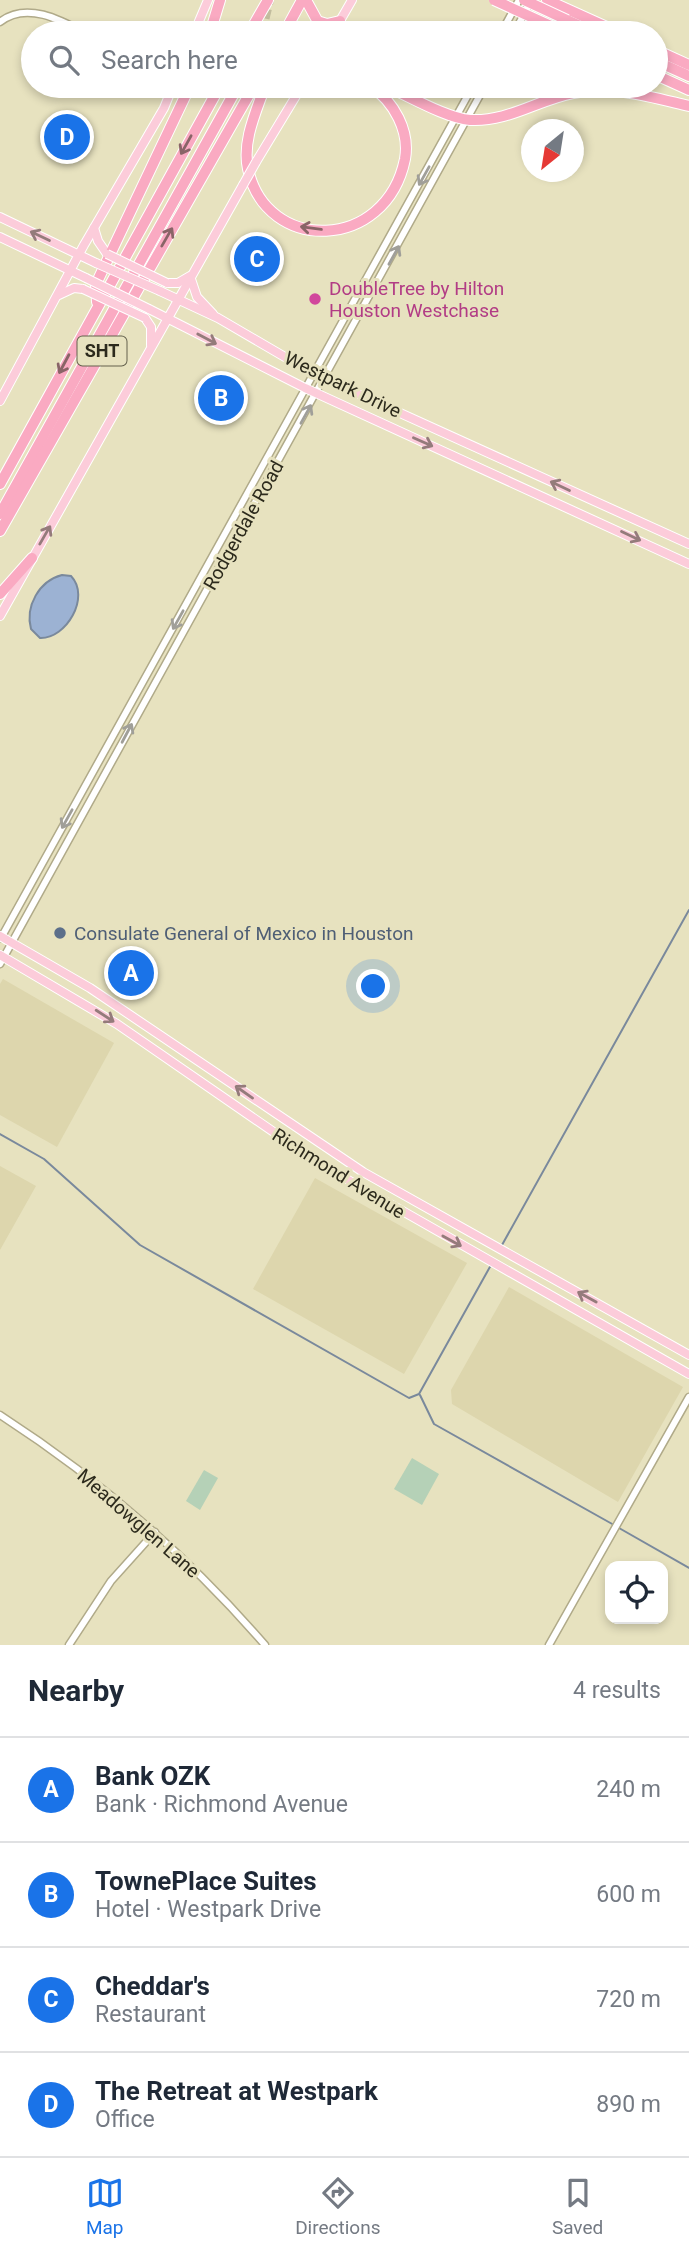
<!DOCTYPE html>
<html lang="en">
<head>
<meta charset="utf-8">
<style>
	body { margin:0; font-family:Roboto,sans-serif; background:#f6f6f7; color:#1f2937 }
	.controls { position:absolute; right:21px; bottom:21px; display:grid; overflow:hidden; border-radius:14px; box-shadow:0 4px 10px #0003 }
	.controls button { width:63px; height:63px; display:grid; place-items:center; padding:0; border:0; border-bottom:2px solid #e0e1e3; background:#fff; color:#1f2937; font:35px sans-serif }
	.compass { position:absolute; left:521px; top:119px; width:63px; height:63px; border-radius:50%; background:#fff; box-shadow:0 4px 10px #0003; rotate:210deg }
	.you { position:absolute; left:374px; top:987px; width:24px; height:24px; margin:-18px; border:5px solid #fff; border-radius:50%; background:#1a73e8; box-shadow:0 0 0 10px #1a73e833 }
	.badge { display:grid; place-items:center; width:46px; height:46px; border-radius:50%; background:#1a73e8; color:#fff; font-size:23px; font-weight:700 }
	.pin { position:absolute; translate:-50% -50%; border:4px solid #fff; box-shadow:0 2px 7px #0006 }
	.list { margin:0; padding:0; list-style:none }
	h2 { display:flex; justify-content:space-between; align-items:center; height:91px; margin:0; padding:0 28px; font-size:30px }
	h2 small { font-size:23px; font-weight:400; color:#747a83 }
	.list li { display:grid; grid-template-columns:46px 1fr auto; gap:21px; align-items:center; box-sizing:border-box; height:105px; padding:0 28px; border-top:2px solid #e0e1e3 }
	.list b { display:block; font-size:26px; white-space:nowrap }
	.list p { margin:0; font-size:23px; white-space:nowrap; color:#747a83 }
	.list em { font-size:23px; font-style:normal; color:#747a83 }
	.icon { flex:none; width:38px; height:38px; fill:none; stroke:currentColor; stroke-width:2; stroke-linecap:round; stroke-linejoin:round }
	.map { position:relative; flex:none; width:689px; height:1645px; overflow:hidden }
	.search { position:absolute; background:#fff; box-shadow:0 4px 10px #0003; left:21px; right:21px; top:21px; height:77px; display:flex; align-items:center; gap:18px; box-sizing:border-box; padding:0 24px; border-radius:38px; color:#747a83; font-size:26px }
	.sheet { height:511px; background:#fff }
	nav { display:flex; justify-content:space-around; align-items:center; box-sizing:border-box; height:98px; border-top:2px solid #e0e1e3; background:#fff; font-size:19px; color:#747a83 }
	nav a { display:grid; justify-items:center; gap:4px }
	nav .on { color:#1a73e8 }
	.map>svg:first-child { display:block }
	.built { fill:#ddd6ad }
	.green { fill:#b5d1b7 }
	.water { fill:#9cb2d3; stroke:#7a899c; stroke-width:2 }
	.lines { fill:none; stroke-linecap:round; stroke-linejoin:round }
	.stream { stroke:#7a899c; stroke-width:2 }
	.highway-tunnel { stroke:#c2bd9e; stroke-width:10; stroke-dasharray:10 5; stroke-linecap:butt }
	.minor-casing { stroke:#b0aa89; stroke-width:9 }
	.major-casing { stroke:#fff; stroke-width:10 }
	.highway-casing { stroke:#fff; stroke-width:12 }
	.minor { stroke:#fff; stroke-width:6 }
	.major { stroke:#fcccda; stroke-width:8 }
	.highway { stroke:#faaac2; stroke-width:10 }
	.major-bridge-casing { stroke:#fff; stroke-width:10; stroke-linecap:butt }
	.highway-bridge-casing { stroke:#fff; stroke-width:12; stroke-linecap:butt }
	.major-bridge { stroke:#fcccda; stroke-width:8 }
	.highway-bridge { stroke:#faaac2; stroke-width:10 }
	.oneway { stroke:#896467 }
	.oneway2 { stroke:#a09f99 }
	.oneway3 { stroke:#947b7b }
	.hotel-dot { fill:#d1479c; stroke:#e7e2bf; stroke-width:2.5 }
	.service-dot { fill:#5c6f8a; stroke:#e7e2bf; stroke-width:2.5 }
	.labels { text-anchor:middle; stroke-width:6; stroke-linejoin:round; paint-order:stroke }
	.shield { fill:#e7e2bf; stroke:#64614d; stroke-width:2 }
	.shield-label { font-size:18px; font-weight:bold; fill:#2c2a1c }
	.hotel-label { font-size:19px; fill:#b23c85; stroke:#e7e2bf; text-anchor:start }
	.street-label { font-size:19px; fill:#2c2a1c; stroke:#e7e2bf }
	.service-label { font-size:19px; fill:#4e5e75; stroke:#e7e2bf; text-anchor:start }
</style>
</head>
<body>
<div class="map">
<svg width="689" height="1645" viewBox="0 0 689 1645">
	<rect width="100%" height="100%" fill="#e7e2bf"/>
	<!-- built -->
	<g class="built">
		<polygon points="3,979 114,1043 57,1147 0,1115 0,984"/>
		<polygon points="0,1166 36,1186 0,1250"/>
		<polygon points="315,1178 467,1263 404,1374 253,1289"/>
		<polygon points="509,1287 683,1387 618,1502 452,1404 451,1390"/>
	</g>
	<!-- green -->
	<g class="green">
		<polygon points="412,1458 439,1474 422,1505 394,1489"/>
		<polygon points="204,1470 218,1478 200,1510 186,1501"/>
	</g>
	<!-- water -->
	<path class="water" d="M 62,575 L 71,576 C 91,597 66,639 40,638 L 31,629 C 25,606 39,581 62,575 Z"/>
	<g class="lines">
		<!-- stream -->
		<g class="stream">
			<polyline points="0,1134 44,1159 140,1245 409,1398 419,1394 491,1265"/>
			<polyline points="502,1245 689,910"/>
			<polyline points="420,1395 434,1424 614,1525"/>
			<polyline points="619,1528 689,1568"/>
		</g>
		<!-- highway-tunnel -->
		<polyline class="highway-tunnel" points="261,33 269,0"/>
		<defs>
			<g id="minor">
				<path d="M 0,22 C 26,1 61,20 85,33"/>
				<polyline points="501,33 519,0"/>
				<polyline points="514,33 531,1"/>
				<polyline points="1,938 473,86"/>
				<polyline points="0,964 485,86"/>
				<path d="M 0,1415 C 99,1479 188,1556 265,1645"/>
				<polyline points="69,1645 111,1581 155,1532"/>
				<polyline points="549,1645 689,1397"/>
			</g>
			<g id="major">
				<polyline points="194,33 208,0"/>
				<polyline points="333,33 352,0"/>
				<polyline points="256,162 302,86"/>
				<polyline points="0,217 96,263"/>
				<polyline points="94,228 98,241 107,254"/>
				<polyline points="0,237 86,278"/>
				<polyline points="167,283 178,283 190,276 197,297 213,314"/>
				<polyline points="160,291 218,318 314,374 689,544"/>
				<polyline points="59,295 74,288 83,289"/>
				<polyline points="149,309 305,388 689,564"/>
				<polyline points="145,318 151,327 151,345"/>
				<polyline points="0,401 84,245 164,108 173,86"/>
				<polyline points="0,616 243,185"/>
				<polyline points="0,936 90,988 363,1172 689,1355"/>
				<polyline points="0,955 117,1024 320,1164 689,1374"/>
			</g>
			<g id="highway">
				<polyline points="306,0 324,33"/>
				<polyline points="547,0 620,33"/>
				<polyline points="567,20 596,33"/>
				<polyline points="317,21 327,24 340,21"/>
				<polyline points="210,33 220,0"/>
				<polyline points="249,33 268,0"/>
				<polyline points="284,33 302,0"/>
				<polyline points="656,50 689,65"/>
				<polyline points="656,61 689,76"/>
				<polyline points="656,75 689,90"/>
				<path d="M 265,86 C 256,112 242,141 248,169 C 266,254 386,252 405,159 C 410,131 394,102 371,86"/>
				<path d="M 386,86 C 409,96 446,118 470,120 C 508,122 537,100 573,93 C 612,85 651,97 689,106"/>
				<polyline points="97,302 96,284 190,86"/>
				<polyline points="0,484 220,86"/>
				<polyline points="0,514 238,86"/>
				<polyline points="0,531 254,86"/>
				<polyline points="0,594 32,558"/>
			</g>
		</defs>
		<!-- minor casing -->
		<use href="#minor" class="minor-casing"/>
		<!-- major casing -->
		<use href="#major" class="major-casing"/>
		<!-- highway casing -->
		<use href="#highway" class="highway-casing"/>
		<!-- minor -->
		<use href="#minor" class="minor"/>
		<!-- major -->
		<use href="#major" class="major"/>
		<!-- highway -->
		<use href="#highway" class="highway"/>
		<defs>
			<g id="major-bridge">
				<polyline points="243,185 256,162"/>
				<polyline points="107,254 167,283"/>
				<polyline points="96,263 160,291"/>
				<polyline points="86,278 149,309"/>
				<polyline points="83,289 145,318"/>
			</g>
			<g id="highway-bridge">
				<polyline points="494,0 562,31"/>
				<polyline points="524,0 567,20"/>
			</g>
		</defs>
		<!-- major-bridge casing -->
		<use href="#major-bridge" class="major-bridge-casing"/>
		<!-- highway-bridge casing -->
		<use href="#highway-bridge" class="highway-bridge-casing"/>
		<!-- major-bridge -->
		<use href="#major-bridge" class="major-bridge"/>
		<!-- highway-bridge -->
		<use href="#highway-bridge" class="highway-bridge"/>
	</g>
	<!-- one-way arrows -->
	<defs><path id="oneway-shaft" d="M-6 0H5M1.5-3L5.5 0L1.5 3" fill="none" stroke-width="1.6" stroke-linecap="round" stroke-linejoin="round" transform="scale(1.75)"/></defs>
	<g class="oneway">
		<use href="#oneway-shaft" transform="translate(186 145) rotate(119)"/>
		<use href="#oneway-shaft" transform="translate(311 228) rotate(-172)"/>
		<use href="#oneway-shaft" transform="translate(167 237) rotate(-60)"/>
		<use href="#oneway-shaft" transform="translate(64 364) rotate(118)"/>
	</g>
	<g class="oneway2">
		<use href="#oneway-shaft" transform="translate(424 176) rotate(119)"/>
		<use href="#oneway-shaft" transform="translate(394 255) rotate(-61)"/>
		<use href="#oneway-shaft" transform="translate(306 414) rotate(-61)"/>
		<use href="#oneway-shaft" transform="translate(178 620) rotate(119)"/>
		<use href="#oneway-shaft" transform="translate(127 733) rotate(-62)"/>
		<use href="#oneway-shaft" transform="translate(67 819) rotate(119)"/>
	</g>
	<g class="oneway3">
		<use href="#oneway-shaft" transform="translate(40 236) rotate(-155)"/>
		<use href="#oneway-shaft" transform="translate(207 339) rotate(28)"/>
		<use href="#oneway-shaft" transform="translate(423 442) rotate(24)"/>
		<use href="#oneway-shaft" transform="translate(560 486) rotate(-155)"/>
		<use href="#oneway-shaft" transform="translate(45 535) rotate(-60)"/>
		<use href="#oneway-shaft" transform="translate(631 536) rotate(25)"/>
		<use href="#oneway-shaft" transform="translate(105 1016) rotate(33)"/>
		<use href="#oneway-shaft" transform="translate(244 1092) rotate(-145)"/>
		<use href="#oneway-shaft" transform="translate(452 1241) rotate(29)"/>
		<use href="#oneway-shaft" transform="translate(587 1297) rotate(-151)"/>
	</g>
	<!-- markers -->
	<circle class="hotel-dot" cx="315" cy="299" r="7"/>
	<circle class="service-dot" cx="60" cy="933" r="7"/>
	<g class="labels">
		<!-- shield labels -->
		<rect class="shield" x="77.5" y="336.5" width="49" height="29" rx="5"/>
		<g class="shield-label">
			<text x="102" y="357">SHT</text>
		</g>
		<!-- hotel labels -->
		<g class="hotel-label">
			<text x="329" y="295">DoubleTree by Hilton<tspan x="329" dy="22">Houston Westchase</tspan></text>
		</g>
		<!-- street labels -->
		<g class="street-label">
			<text transform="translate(343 384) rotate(26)" y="7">Westpark Drive</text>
			<text transform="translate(243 525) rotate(-61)" y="7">Rodgerdale Road</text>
			<text transform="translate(339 1173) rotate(32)" y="7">Richmond Avenue</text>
			<text transform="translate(139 1523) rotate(41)" y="7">Meadowglen Lane</text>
		</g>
		<!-- service labels -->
		<g class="service-label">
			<text x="74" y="940">Consulate General of Mexico in Houston</text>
		</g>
	</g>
</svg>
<div class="controls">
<button><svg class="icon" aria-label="locate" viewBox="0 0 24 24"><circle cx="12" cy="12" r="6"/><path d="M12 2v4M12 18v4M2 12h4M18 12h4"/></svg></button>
</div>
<svg class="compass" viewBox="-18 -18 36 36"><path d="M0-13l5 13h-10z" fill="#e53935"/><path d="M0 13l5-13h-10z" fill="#747a83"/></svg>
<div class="you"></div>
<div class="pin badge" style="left:131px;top:973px">A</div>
<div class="pin badge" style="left:221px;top:398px">B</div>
<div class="pin badge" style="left:257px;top:259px">C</div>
<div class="pin badge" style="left:67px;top:137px">D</div>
<div class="search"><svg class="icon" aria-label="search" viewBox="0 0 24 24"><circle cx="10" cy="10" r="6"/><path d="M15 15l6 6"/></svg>Search here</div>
</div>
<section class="sheet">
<h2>Nearby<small>4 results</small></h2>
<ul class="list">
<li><span class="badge">A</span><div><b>Bank OZK</b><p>Bank · Richmond Avenue</p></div><em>240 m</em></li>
<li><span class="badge">B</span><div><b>TownePlace Suites</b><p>Hotel · Westpark Drive</p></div><em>600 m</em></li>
<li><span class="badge">C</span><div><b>Cheddar's</b><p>Restaurant</p></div><em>720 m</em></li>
<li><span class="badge">D</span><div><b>The Retreat at Westpark</b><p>Office</p></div><em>890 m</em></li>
</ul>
</section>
<nav>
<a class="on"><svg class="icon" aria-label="map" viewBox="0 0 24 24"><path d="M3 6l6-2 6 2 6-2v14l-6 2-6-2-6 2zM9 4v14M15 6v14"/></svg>Map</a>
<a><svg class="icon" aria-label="directions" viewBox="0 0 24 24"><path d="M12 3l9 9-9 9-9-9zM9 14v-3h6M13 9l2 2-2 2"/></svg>Directions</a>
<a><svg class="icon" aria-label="saved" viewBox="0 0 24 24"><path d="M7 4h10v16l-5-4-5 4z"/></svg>Saved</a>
</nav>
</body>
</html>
